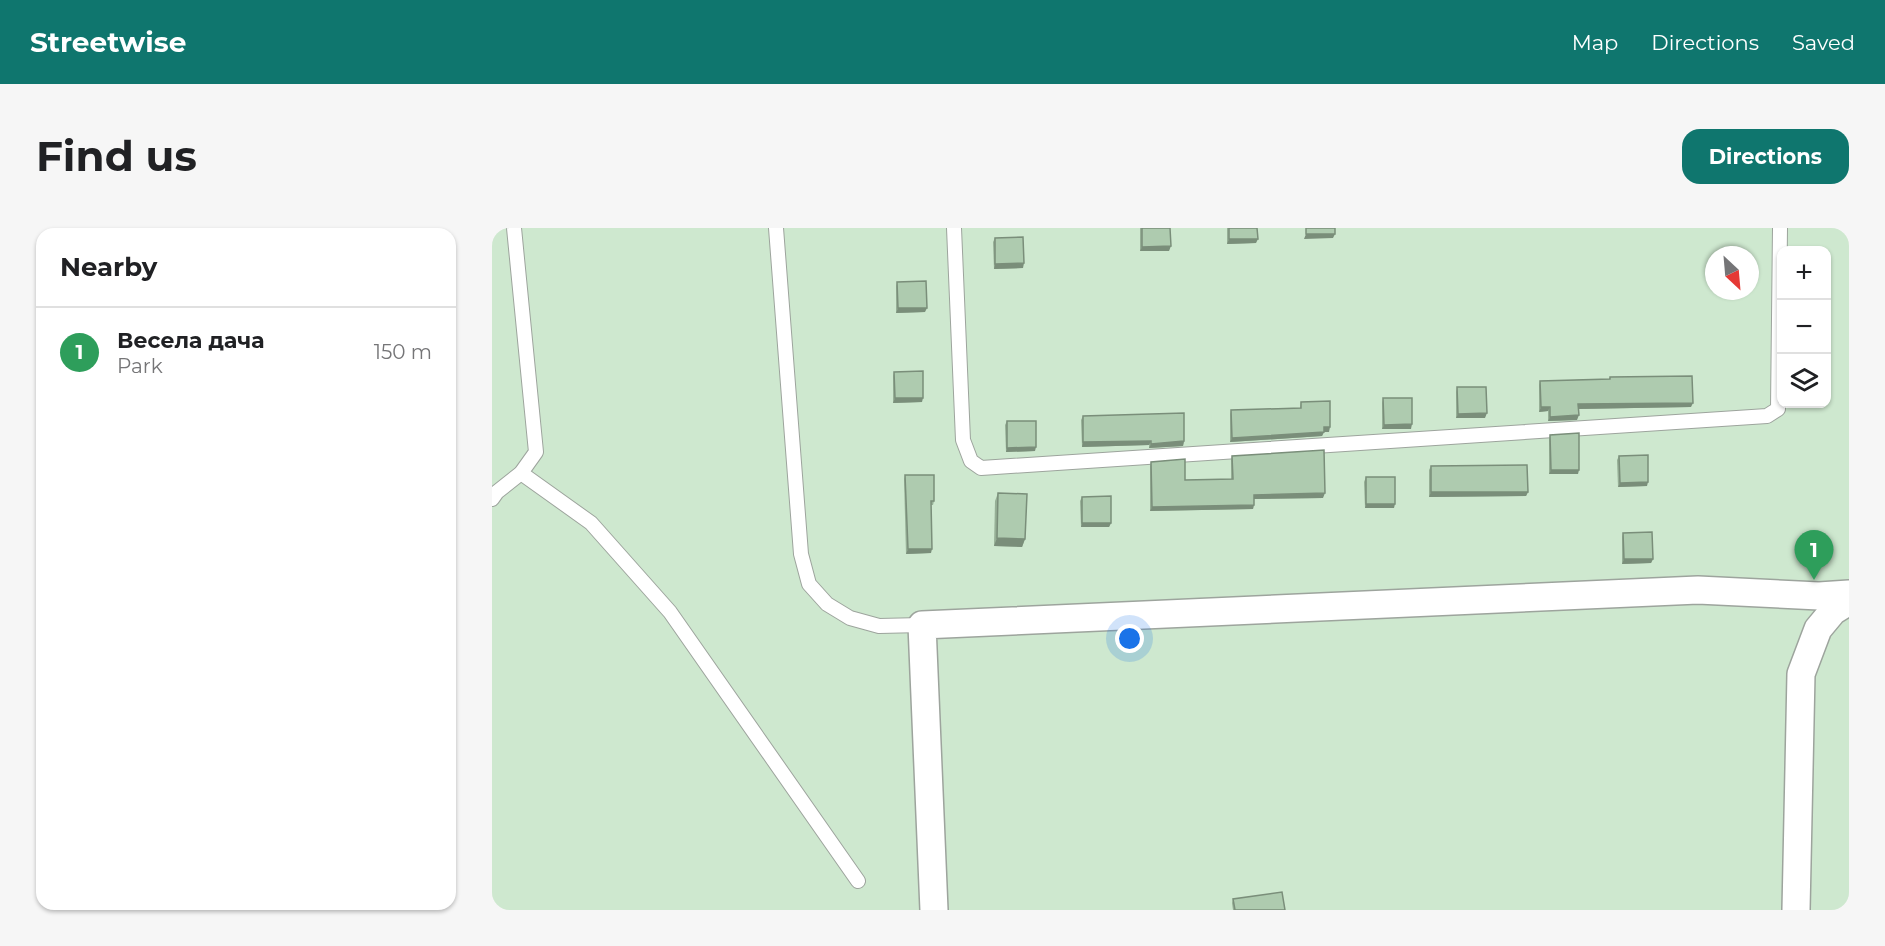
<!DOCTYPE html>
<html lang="en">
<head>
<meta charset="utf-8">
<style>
	body { margin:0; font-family:Montserrat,sans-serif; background:#f6f6f6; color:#202124 }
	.controls { position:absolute; right:18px; top:18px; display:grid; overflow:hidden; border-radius:12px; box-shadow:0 2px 4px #0004 }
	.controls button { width:54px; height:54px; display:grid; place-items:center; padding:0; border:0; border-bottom:2px solid #e0e0e0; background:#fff; color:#202124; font:30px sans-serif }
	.compass { position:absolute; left:1213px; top:18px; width:54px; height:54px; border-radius:50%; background:#fff; box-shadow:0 2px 4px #0004; rotate:154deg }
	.you { position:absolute; left:638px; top:411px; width:21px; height:21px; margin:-15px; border:4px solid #fff; border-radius:50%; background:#1a73e8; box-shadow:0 0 0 9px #1a73e833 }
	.badge { display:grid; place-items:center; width:39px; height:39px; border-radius:50%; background:#0f766e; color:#fff; font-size:20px; font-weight:700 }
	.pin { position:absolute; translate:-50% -50px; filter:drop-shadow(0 2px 3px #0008) }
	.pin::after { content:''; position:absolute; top:32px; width:21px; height:18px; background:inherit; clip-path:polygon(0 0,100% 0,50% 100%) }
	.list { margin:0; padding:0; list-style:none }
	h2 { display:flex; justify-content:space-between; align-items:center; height:78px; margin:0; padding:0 24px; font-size:26px }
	h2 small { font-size:20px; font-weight:400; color:#757577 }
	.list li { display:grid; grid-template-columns:39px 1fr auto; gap:18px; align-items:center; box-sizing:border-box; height:90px; padding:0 24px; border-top:2px solid #e0e0e0 }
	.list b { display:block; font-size:22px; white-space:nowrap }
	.list p { margin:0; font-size:20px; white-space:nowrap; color:#757577 }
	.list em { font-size:20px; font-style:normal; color:#757577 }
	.icon { flex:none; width:33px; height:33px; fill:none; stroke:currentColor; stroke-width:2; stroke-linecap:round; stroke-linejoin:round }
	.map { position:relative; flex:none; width:1357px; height:682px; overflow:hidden; border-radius:18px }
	header { display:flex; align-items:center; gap:36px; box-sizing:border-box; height:84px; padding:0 30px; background:#0f766e; color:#fff }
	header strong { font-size:28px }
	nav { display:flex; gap:33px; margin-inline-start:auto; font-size:21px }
	.intro { display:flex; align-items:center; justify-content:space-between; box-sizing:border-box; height:144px; padding:0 36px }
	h1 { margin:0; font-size:42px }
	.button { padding:15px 27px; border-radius:18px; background:#0f766e; color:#fff; font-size:21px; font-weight:700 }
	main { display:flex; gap:36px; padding:0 36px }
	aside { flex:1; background:#fff; border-radius:18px; box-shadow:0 2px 4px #0004 }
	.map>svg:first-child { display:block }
	.green { fill:#cee8cf; fill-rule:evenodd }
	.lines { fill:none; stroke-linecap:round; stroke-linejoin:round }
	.service-casing { stroke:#9da49d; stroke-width:16 }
	.minor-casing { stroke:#9da49d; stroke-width:30 }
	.service { stroke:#fff; stroke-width:14 }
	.minor { stroke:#fff; stroke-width:27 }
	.wall { fill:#96af96 }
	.shaded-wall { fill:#7a8e7a }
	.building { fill:#aecbaf; stroke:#7a8e7a; stroke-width:1.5 }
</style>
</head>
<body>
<header>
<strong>Streetwise</strong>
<nav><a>Map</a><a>Directions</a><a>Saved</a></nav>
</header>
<div class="intro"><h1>Find us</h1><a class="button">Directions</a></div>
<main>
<aside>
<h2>Nearby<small></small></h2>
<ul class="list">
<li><span class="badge" style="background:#2e9e5b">1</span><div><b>Весела дача</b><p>Park</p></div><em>150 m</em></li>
</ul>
</aside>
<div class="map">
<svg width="1357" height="682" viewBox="0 0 1357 682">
	<rect width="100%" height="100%" fill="#e8f0e8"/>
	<!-- green -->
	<path class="green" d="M 0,0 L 1357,0 L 1357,682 L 0,682 ZM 1290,22 L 1334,22 L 1334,176 L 1290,176 ZM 1222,27 L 1258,27 L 1258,63 L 1222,63 Z"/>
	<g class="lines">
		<defs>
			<g id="service">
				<polyline points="284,0 309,326 317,356 335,376 358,390 387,398 430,397"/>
				<polyline points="462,0 471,212 479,233 489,240 1275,188 1286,181 1288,0"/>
				<polyline points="29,245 99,295 178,384 366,653"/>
				<polyline points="0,271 5,264 29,245 44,224 22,0"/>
			</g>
			<g id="minor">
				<polyline points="442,682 430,397 1206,362 1327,368 1357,366"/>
				<polyline points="1304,682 1309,446 1326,401 1341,383 1357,373"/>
			</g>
		</defs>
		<!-- service casing -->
		<use href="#service" class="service-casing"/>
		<!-- minor casing -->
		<use href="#minor" class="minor-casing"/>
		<!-- service -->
		<use href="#service" class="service"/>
		<!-- minor -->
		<use href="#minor" class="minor"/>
	</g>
	<!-- wall -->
	<g class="wall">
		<polygon points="648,0 678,0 677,23 648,23"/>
		<polygon points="735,0 765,0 764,15 735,16"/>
		<polygon points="503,10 531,40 502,41 501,14"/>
		<polygon points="405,54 433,84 404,85 404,58"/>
		<polygon points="402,144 430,174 401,175 401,148"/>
		<polygon points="1118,149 1199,179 1086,181 1085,192 1056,193 1056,183 1047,184 1047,157 1048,153 1117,151"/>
		<polygon points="965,159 993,190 964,190 964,164"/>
		<polygon points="891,170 919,201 890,201 890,175"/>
		<polygon points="809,174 837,204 832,204 830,208 738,214 738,186 739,182 808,180"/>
		<polygon points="591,188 692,213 691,218 657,220 657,217 590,219 589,192"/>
		<polygon points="515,193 543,223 514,224 513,197"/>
		<polygon points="1058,207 1086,246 1057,246 1057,211"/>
		<polygon points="740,228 831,270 762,271 761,281 658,283 658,238 659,234 693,252 739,251 739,232"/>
		<polygon points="1127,228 1155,258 1126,259 1125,232"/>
		<polygon points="939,238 1036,264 1034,268 937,269 937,242"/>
		<polygon points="413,247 442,273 441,277 439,277 439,325 414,326 412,251"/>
		<polygon points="874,249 902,280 873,280 872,254"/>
		<polygon points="506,265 533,311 530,319 502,318 503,273"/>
		<polygon points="590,269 619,295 617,299 589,299 588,273"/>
		<polygon points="1131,305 1161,331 1159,335 1130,336 1130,309"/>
		<polygon points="741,671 793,682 741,682 740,675"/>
	</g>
	<!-- shaded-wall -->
	<g class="shaded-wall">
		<polygon points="814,6 843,6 841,10 812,11"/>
		<polygon points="737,11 766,11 764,15 735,16"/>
		<polygon points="679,18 677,23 648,23 650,19"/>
		<polygon points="532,35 531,40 502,41 503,36"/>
		<polygon points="406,80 435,80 433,84 404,85"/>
		<polygon points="403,170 431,170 430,174 401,175"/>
		<polygon points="1201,175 1199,179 1085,181 1086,176"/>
		<polygon points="1049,179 1058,179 1056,183 1047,184"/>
		<polygon points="995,185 993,190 964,190 966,186"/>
		<polygon points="1087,187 1085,192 1056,193 1058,189"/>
		<polygon points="920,196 919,201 890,201 892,197"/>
		<polygon points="832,199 838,199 837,204 830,204"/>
		<polygon points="832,204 830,208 738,214 740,210"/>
		<polygon points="659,213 657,217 590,219 591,214"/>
		<polygon points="692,213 691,218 657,220 659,216"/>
		<polygon points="544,219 543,223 514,224 515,220"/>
		<polygon points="1059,242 1087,242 1086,246 1057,246"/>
		<polygon points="1156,254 1155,258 1126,259 1128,255"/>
		<polygon points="939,264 1036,264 1034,268 937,269"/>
		<polygon points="833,265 831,270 760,271 762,267"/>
		<polygon points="874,276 903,276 902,280 873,280"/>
		<polygon points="762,277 761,281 658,283 660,279"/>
		<polygon points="590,295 619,295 617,299 589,299"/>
		<polygon points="505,310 533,311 530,319 502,318"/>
		<polygon points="416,321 440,321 439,325 414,326"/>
		<polygon points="1132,331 1161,331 1159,335 1130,336"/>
	</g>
	<!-- building -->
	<g class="building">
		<polygon points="650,0 678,0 679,18 650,19"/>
		<polygon points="737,0 765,0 766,11 737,11"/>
		<rect x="814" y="0" width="29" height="6"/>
		<polygon points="531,9 532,35 503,36 503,10"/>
		<polygon points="434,53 435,80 406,80 405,54"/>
		<polygon points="431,143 431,170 403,170 402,144"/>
		<polygon points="1200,148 1201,175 1086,176 1087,187 1058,189 1058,179 1049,179 1048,153 1118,151 1118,149"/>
		<polygon points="965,159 994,159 995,185 966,186"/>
		<polygon points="891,170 920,170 920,196 892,197"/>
		<polygon points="838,173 838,199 832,199 832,204 740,210 739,182 809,180 809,174"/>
		<polygon points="692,185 692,213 659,216 659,213 591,214 591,188"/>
		<polygon points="515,193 544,193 544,219 515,220"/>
		<polygon points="1087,205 1087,242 1059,242 1058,207"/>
		<polygon points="832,222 833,265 762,267 762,277 660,279 659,234 693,231 693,252 741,251 740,228"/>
		<polygon points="1156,227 1156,254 1128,255 1127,228"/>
		<polygon points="1035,237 1036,264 939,264 939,238"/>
		<polygon points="413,247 442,247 442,273 439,273 440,321 416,321"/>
		<rect x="874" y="249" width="29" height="27"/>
		<polygon points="506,265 535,266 533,311 505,310"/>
		<polygon points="619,268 619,295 590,295 590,269"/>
		<polygon points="1160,304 1161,331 1132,331 1131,305"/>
		<polygon points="790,664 793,682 743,682 741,671"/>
	</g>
</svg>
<div class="controls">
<button>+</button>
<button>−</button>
<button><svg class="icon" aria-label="layers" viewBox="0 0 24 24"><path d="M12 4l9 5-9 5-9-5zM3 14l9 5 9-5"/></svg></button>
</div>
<svg class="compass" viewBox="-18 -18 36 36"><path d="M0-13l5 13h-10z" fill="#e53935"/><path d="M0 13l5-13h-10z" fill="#757577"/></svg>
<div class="you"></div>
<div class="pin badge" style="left:1322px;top:352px;background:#2e9e5b">1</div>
</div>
</main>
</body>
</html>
